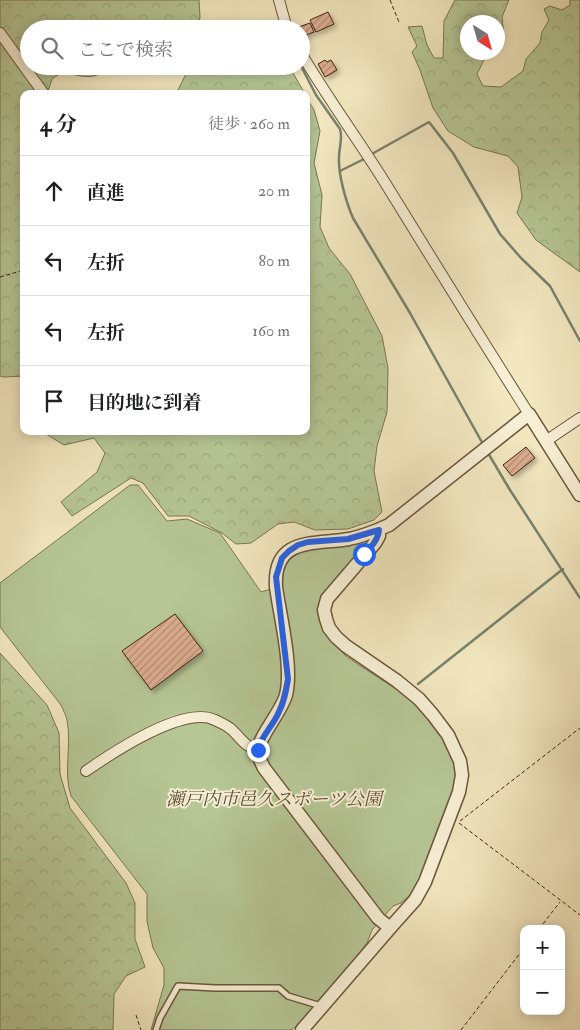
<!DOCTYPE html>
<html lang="ja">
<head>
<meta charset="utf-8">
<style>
	body { margin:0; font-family:"IM FELL Double Pica","Noto Serif JP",serif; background:#f2f2f2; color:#202124 }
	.controls { position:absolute; right:15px; bottom:15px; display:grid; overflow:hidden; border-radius:10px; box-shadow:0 2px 12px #0003 }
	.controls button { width:45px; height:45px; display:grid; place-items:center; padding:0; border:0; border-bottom:1px solid #e0e0e0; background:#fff; color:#202124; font:25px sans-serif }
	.compass { position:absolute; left:460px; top:15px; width:45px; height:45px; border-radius:50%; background:#fff; box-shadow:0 2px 12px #0003; rotate:143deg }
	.stop { position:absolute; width:15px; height:15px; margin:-11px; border:4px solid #2563eb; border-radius:50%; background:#fff }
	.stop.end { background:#2563eb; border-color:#fff; box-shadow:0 1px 5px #0008 }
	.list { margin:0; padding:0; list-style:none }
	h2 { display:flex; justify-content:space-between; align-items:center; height:65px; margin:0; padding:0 20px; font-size:21px }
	h2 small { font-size:16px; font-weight:400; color:#757577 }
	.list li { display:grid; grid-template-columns:32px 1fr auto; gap:15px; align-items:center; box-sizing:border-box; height:70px; padding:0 20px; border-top:1px solid #e0e0e0 }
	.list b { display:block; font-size:19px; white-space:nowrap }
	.list em { font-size:16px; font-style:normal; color:#757577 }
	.icon { flex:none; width:28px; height:28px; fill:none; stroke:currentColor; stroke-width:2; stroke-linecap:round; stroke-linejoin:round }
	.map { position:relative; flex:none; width:580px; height:1030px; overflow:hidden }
	.search { position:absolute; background:#fff; box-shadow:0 2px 12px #0003; left:20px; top:20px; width:290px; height:55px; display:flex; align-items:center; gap:12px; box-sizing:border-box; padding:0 18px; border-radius:28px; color:#757577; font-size:19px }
	.panel { position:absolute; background:#fff; box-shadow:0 2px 12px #0003; left:20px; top:90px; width:290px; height:345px; border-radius:10px }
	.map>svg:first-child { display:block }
	.forest { fill:url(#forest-crowns); stroke:#7a7652 }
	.park { fill:#b6c695; stroke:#7a7652 }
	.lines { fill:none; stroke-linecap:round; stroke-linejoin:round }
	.stream { stroke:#77826e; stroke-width:2.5 }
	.building { fill:url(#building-hatch); stroke:#3f250e; filter:url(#shadow) }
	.service-casing { stroke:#6c563a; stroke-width:8 }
	.minor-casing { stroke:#6c563a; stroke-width:12 }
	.tertiary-casing { stroke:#6c563a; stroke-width:15 }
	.path { stroke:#3f250e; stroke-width:1; stroke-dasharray:4 2.5; stroke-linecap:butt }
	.service { stroke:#f7efd5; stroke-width:5 }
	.minor { stroke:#f7efd5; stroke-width:10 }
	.tertiary { stroke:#f7efd5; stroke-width:12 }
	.route { stroke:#2563eb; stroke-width:6 }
	.labels { text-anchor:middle; stroke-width:4; stroke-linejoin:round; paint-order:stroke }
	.park-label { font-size:18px; font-style:italic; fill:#5d4d30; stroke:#f7efd5 }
</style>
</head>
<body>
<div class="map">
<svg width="580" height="1030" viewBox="0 0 580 1030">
	<defs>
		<pattern id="forest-crowns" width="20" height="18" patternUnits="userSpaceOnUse" patternTransform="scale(1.25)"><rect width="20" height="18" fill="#b6c695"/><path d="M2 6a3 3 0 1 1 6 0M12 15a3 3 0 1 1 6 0" fill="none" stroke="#9eaa7f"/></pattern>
		<pattern id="building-hatch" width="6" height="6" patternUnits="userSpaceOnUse" patternTransform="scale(1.25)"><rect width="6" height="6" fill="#dcac8f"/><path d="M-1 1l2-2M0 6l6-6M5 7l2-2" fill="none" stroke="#b48c73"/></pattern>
		<filter id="shadow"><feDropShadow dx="3" dy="3" stdDeviation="2.5" flood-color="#0004"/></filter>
	</defs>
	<rect width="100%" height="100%" fill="#f2e7bf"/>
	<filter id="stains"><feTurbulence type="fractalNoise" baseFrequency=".004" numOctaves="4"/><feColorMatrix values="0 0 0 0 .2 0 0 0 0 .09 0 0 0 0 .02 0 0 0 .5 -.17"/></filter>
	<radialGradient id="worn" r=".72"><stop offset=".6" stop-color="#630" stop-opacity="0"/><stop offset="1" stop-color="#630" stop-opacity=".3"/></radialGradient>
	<!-- forest -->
	<g class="forest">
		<path d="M 0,0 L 199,0 L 200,17 L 197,29 L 29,29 L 29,66 L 107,66 C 97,83 78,75 62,72 L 52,79 L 47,94 L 24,94 L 24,376 L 4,377 L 0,376 Z"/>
		<polygon points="455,0 509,0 502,17 504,37 500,51 498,52 498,22 468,22 468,52 497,52 484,60 477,74 483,86 501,87 523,71 526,59 540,43 542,32 549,20 544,9 550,6 562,10 570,5 570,0 580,0 580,272 536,240 517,213 522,197 518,167 508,156 474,147 448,131 433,108 420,70 412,52 417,46 408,27 422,26 427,45 434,58 443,58 444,21"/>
		<polygon points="190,66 289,66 305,94 176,94"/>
		<polygon points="306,97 314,110 320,131 314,163 322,195 320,227 329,248 350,274 382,336 388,368 387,412 377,446 374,471 382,512 374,520 348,529 315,530 294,522 278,524 251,543 236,544 222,533 189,516 168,516 143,483 131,478 72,516 61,502 97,472 105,453 94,438 64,445 46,434 45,431 306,431"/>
		<polygon points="0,653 47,705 59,733 60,774 70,808 126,883 135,903 135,939 145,967 126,976 114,994 113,1030 0,1030"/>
	</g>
	<!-- park -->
	<path class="park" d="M 130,485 L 138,485 L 167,521 L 187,519 L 220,533 L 261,592 L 282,586 C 282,578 283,570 287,563 C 297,545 339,545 357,542 L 362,550 L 322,599 L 333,643 L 347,657 L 405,695 L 425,714 L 446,744 L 456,769 L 453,793 L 424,876 L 411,894 L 401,903 L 393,906 L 372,930 L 367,943 L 349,966 L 305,1020 L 291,1030 L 151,1030 L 164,985 L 164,968 L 153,948 L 147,921 L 147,894 L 71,796 C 63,772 72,745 67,720 C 66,715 63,710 61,705 L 0,627 L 0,583 Z"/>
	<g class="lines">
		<!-- stream -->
		<g class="stream">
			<path d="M 301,66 L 316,95 L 340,129 C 343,139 339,147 339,157 C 338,174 346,202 353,218 L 410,313 L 484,446"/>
			<polyline points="370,155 429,122 453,153 500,234 521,258 550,286 580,341"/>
			<polyline points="340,171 366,158"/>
			<polyline points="488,453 510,490 580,598"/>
			<polyline points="418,684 563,569"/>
		</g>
	</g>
	<!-- building -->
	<g class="building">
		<polygon points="328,12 334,24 316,32 310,20"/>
		<polygon points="310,23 314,32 301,37 301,29 296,28"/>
		<polygon points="325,60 327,62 331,60 337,70 325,77 318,64"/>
		<polygon points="526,447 535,458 512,476 503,465"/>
		<polygon points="175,614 203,651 151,690 122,651"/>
	</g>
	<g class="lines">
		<defs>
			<polyline id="service" points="156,1030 160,1018 178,986 215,988 279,988 288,996 321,1006"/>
			<g id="minor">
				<polyline points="279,0 287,29"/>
				<polyline points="0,33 44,94"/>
				<path d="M 301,53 C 327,97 357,138 384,181 C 432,259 480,337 529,414"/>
				<polyline points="546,441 580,418"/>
				<path d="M 86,771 C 112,753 184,705 215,720 C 221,723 226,725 231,729 C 240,737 246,748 258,750"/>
			</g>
			<g id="tertiary">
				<polyline points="379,530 379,536 375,543 327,599 324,610 326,619 329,628 336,637 346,646 397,681 419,699 433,715 448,735 460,761 462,775 459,792 425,882 415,900 390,928"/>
				<path d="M 302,1030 L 390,928 L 378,918 L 264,768 C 261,762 258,757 258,750 C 259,737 281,712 286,695 C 293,667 280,616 276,587 C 273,536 315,545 349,539 C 363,536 376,531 389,525 L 529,414 L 580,495"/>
			</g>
		</defs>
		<!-- service casing -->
		<use href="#service" class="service-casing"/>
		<!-- minor casing -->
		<use href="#minor" class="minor-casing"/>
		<!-- tertiary casing -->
		<use href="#tertiary" class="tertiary-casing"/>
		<!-- path -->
		<g class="path">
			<polyline points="390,0 399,22"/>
			<polyline points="0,277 24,270"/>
			<polyline points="460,821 580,728"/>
			<polyline points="459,823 580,915"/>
			<polyline points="539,929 560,902"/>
			<polyline points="136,1015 141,1030"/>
			<polyline points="461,1030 524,948"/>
		</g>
		<!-- service -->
		<use href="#service" class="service"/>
		<!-- minor -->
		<use href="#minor" class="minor"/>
		<!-- tertiary -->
		<use href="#tertiary" class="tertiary"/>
	</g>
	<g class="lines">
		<!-- route -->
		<path class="route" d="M 258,750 C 261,736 272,727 278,714 C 284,703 286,691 288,679 L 276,577 L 282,558 L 289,551 L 298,545 L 308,542 L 348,539 L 379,530 C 378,540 372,546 364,554"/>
	</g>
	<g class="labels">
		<!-- park labels -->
		<g class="park-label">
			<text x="274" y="805">瀬戸内市邑久スポーツ公園</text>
		</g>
	</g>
	<rect width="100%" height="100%" filter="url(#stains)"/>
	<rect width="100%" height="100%" fill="url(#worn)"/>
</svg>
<div class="controls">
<button>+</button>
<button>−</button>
</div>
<svg class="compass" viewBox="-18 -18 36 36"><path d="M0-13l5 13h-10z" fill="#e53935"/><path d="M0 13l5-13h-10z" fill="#757577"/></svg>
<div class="stop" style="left:364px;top:554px"></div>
<div class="stop end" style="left:258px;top:750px"></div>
<div class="search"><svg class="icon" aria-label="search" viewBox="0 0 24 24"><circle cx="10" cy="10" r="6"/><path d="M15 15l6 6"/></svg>ここで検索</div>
<section class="panel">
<h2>4 分<small>徒歩 · 260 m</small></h2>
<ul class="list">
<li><svg class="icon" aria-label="ahead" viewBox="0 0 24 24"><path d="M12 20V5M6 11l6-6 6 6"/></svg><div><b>直進</b></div><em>20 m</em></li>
<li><svg class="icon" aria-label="left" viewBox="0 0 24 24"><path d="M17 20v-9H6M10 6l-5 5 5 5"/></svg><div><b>左折</b></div><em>80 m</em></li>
<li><svg class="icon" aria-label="left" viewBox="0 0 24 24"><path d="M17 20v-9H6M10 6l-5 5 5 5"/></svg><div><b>左折</b></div><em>160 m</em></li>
<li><svg class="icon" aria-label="arrive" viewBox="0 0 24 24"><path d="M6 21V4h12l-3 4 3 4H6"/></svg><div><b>目的地に到着</b></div></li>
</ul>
</section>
</div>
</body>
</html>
